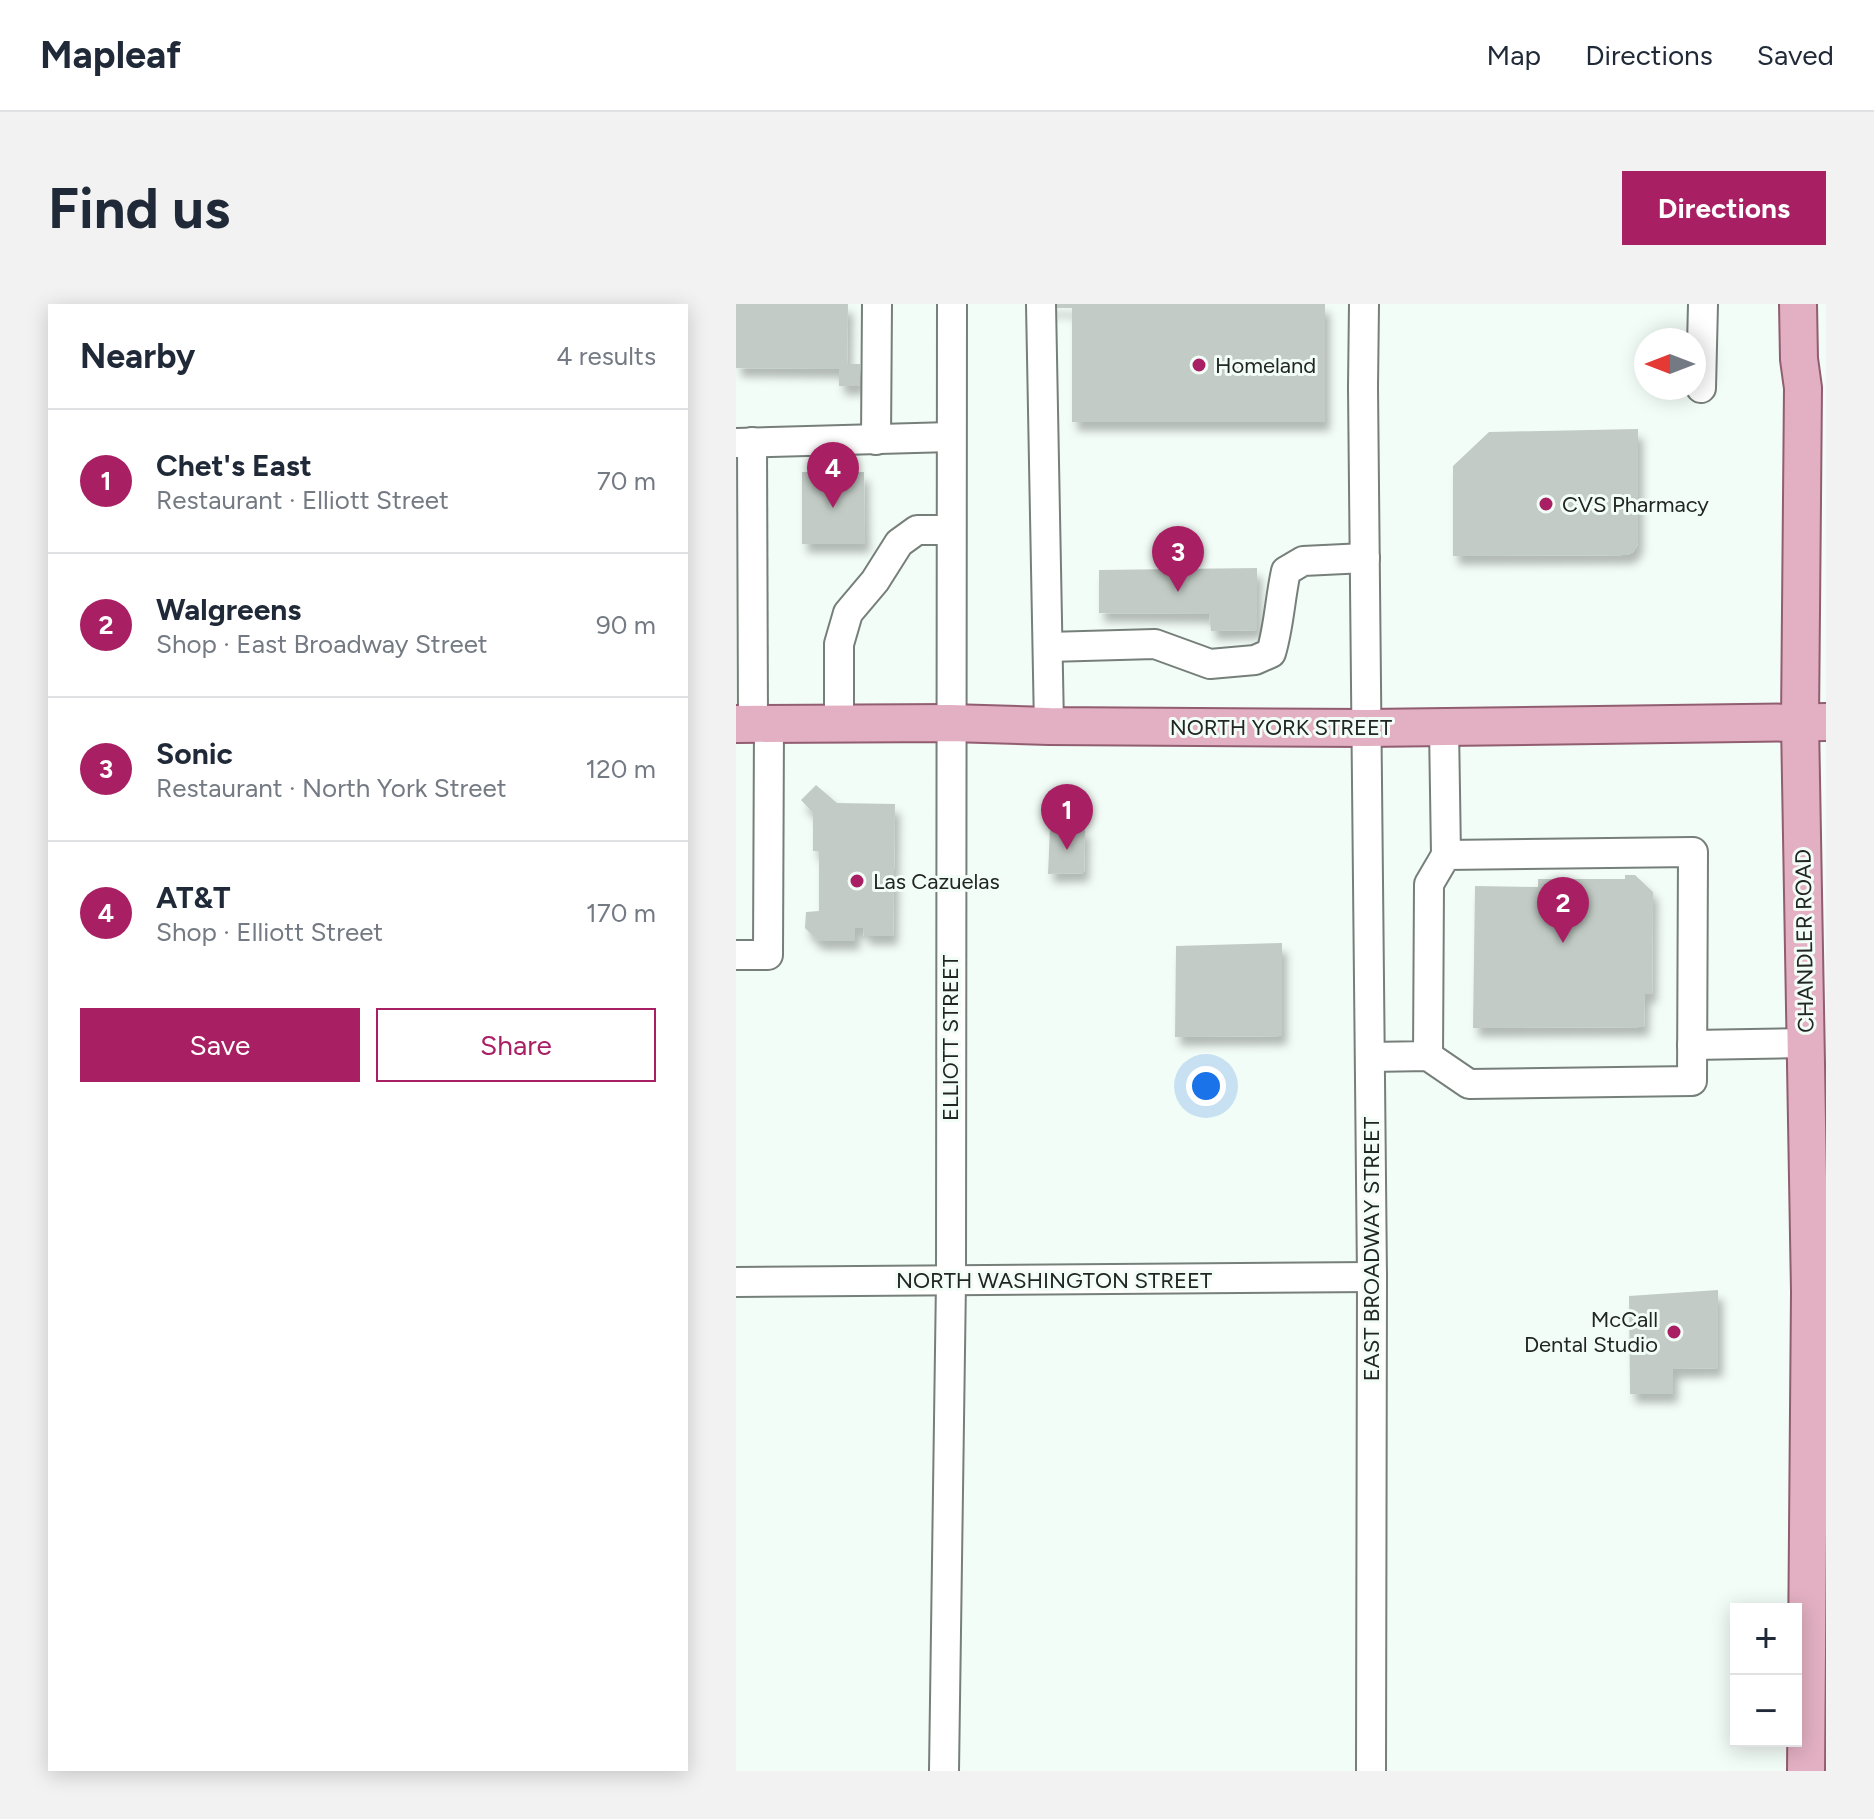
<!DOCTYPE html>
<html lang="en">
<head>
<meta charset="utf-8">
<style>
	body { margin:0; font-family:Figtree,sans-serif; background:#f2f2f3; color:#1f2937 }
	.controls { position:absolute; right:24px; bottom:24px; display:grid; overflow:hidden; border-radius:0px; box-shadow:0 4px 20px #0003 }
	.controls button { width:72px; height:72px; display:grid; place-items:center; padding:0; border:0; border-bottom:2px solid #e0e1e3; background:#fff; color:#1f2937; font:40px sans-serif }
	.compass { position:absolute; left:898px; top:24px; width:72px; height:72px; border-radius:50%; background:#fff; box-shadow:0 4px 20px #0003; rotate:270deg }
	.you { position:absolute; left:470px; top:782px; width:28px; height:28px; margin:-20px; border:6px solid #fff; border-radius:50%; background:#1a73e8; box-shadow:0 0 0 12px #1a73e833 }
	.badge { display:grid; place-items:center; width:52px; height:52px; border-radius:50%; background:#a91f63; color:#fff; font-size:26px; font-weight:700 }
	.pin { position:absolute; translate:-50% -66px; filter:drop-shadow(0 2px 4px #0008) }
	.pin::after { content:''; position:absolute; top:42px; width:28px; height:24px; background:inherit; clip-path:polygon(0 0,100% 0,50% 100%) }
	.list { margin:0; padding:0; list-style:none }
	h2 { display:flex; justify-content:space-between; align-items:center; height:104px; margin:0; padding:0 32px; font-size:34px }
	h2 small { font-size:26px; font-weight:400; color:#747a83 }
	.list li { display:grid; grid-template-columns:52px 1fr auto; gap:24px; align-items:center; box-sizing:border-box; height:144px; padding:0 32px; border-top:2px solid #e0e1e3 }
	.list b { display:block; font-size:30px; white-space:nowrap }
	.list p { margin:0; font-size:26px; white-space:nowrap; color:#747a83 }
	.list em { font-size:26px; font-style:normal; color:#747a83 }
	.actions { display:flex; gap:16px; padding:24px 32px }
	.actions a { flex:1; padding:18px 0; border:2px solid #a91f63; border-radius:0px; text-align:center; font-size:28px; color:#a91f63 }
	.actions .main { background:#a91f63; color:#fff }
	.map { position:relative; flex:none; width:1090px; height:1467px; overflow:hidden; border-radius:0px }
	header { display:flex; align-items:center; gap:48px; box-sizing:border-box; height:112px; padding:0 40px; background:#fff; border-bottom:2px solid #e0e1e3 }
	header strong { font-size:38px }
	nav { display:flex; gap:44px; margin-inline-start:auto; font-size:28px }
	.intro { display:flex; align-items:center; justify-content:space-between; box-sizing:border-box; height:192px; padding:0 48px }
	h1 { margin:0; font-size:56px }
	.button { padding:20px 36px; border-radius:0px; background:#a91f63; color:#fff; font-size:28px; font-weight:700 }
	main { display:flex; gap:48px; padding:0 48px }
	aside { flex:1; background:#fff; border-radius:0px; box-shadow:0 4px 20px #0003 }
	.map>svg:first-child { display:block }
	.building { fill:#c2cbc5; filter:url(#shadow) }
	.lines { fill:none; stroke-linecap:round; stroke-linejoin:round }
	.minor-casing { stroke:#767f79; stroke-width:32 }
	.major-casing { stroke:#915d70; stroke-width:40 }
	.minor { stroke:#fff; stroke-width:28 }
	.major { stroke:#e2b0c2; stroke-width:36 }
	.poi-dot { fill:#a91f63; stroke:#f3fdf7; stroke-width:3 }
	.labels { text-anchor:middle; stroke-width:6; stroke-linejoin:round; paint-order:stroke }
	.poi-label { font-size:22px; fill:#212523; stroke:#f3fdf7; text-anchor:start }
	.street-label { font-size:22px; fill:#212523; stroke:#f3fdf7 }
</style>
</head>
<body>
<header>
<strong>Mapleaf</strong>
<nav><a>Map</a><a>Directions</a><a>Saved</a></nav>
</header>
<div class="intro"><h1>Find us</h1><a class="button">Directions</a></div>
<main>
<aside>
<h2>Nearby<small>4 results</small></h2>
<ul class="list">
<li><span class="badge">1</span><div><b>Chet's East</b><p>Restaurant · Elliott Street</p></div><em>70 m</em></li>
<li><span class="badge">2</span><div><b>Walgreens</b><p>Shop · East Broadway Street</p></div><em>90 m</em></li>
<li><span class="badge">3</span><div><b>Sonic</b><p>Restaurant · North York Street</p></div><em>120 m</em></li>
<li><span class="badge">4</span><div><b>AT&amp;T</b><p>Shop · Elliott Street</p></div><em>170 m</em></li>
</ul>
<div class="actions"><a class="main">Save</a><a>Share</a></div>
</aside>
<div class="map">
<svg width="1090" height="1467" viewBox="0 0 1090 1467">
	<defs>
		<filter id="shadow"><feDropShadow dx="5" dy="9" stdDeviation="4" flood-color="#0004"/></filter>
	</defs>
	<rect width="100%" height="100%" fill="#f3fdf7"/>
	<!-- building -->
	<g class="building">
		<polygon points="0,0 112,0 111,60 124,60 124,82 103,82 103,65 0,64"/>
		<polygon points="305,0 589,0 589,118 336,118 336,4 305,4"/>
		<polygon points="902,125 902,237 901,242 897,248 891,251 717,252 717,162 753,128"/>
		<polygon points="66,168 128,168 129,240 66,240"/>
		<polygon points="521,264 521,326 475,327 473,310 363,309 363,266"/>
		<polygon points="80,481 101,499 159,500 157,632 128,632 127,624 119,624 119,637 82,637 69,624 70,608 83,607 83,547 77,547 77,509 65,496"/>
		<polygon points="314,523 349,523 348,569 312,570"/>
		<polygon points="889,571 899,571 917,588 916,690 909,690 908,723 737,724 739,582 802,583 802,575 889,575"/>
		<polygon points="546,639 546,732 439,733 440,642"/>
		<polygon points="982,986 982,1064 937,1065 937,1090 894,1090 893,992"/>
	</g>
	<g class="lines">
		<defs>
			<g id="minor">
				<polyline points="305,0 313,422"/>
				<polyline points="628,0 627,83 636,973 635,1467"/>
				<polyline points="965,84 967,0"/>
				<polyline points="140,136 141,0"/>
				<polyline points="16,138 17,420"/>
				<polyline points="0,139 215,133"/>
				<path d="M 312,343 L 419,340 L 474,360 L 519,356 L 535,349 C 543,323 544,294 550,267 L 567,257 L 629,254"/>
				<polyline points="103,420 103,340 112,309 139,277 163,239 181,226 215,226"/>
				<polyline points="708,423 710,551"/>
				<polyline points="0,651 32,651 33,420"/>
				<polyline points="956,741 1070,739"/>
				<polyline points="634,753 692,752 733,780 956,777 957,548 710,551 693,580 692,752"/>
				<polyline points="0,978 636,973"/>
				<polyline points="208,1467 215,977 216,0"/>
			</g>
			<g id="major">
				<polyline points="1062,0 1063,55 1067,84 1064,418 1074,988 1070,1467"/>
				<polyline points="0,420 214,419 313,422 631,424 1090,418"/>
			</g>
		</defs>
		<!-- minor casing -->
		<use href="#minor" class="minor-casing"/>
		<!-- major casing -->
		<use href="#major" class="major-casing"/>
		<!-- minor -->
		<use href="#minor" class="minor"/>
		<!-- major -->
		<use href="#major" class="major"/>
	</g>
	<!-- markers -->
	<g class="poi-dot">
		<circle cx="463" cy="61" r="8"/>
		<circle cx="810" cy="200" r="8"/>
		<circle cx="121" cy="577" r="8"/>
		<circle cx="938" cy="1028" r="8"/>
	</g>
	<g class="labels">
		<!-- poi labels -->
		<g class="poi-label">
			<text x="479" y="69">Homeland</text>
			<text x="826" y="208">CVS Pharmacy</text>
			<text x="137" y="585">Las Cazuelas</text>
			<text x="922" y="1023" text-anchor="end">McCall<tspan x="922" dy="25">Dental Studio</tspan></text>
		</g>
		<!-- street labels -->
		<g class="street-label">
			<text x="545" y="431">NORTH YORK STREET</text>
			<text transform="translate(1068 637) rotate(-91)" y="8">CHANDLER ROAD</text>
			<text transform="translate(214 734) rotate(-90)" y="8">ELLIOTT STREET</text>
			<text transform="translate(635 945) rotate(-90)" y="8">EAST BROADWAY STREET</text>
			<text x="318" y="984">NORTH WASHINGTON STREET</text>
		</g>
	</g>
</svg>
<div class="controls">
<button>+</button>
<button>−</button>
</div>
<svg class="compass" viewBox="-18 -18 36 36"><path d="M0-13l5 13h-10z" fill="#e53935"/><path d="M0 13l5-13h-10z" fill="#747a83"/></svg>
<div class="you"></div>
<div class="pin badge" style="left:331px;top:546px">1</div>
<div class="pin badge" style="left:827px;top:639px">2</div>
<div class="pin badge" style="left:442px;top:288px">3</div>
<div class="pin badge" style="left:97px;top:204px">4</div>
</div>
</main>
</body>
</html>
